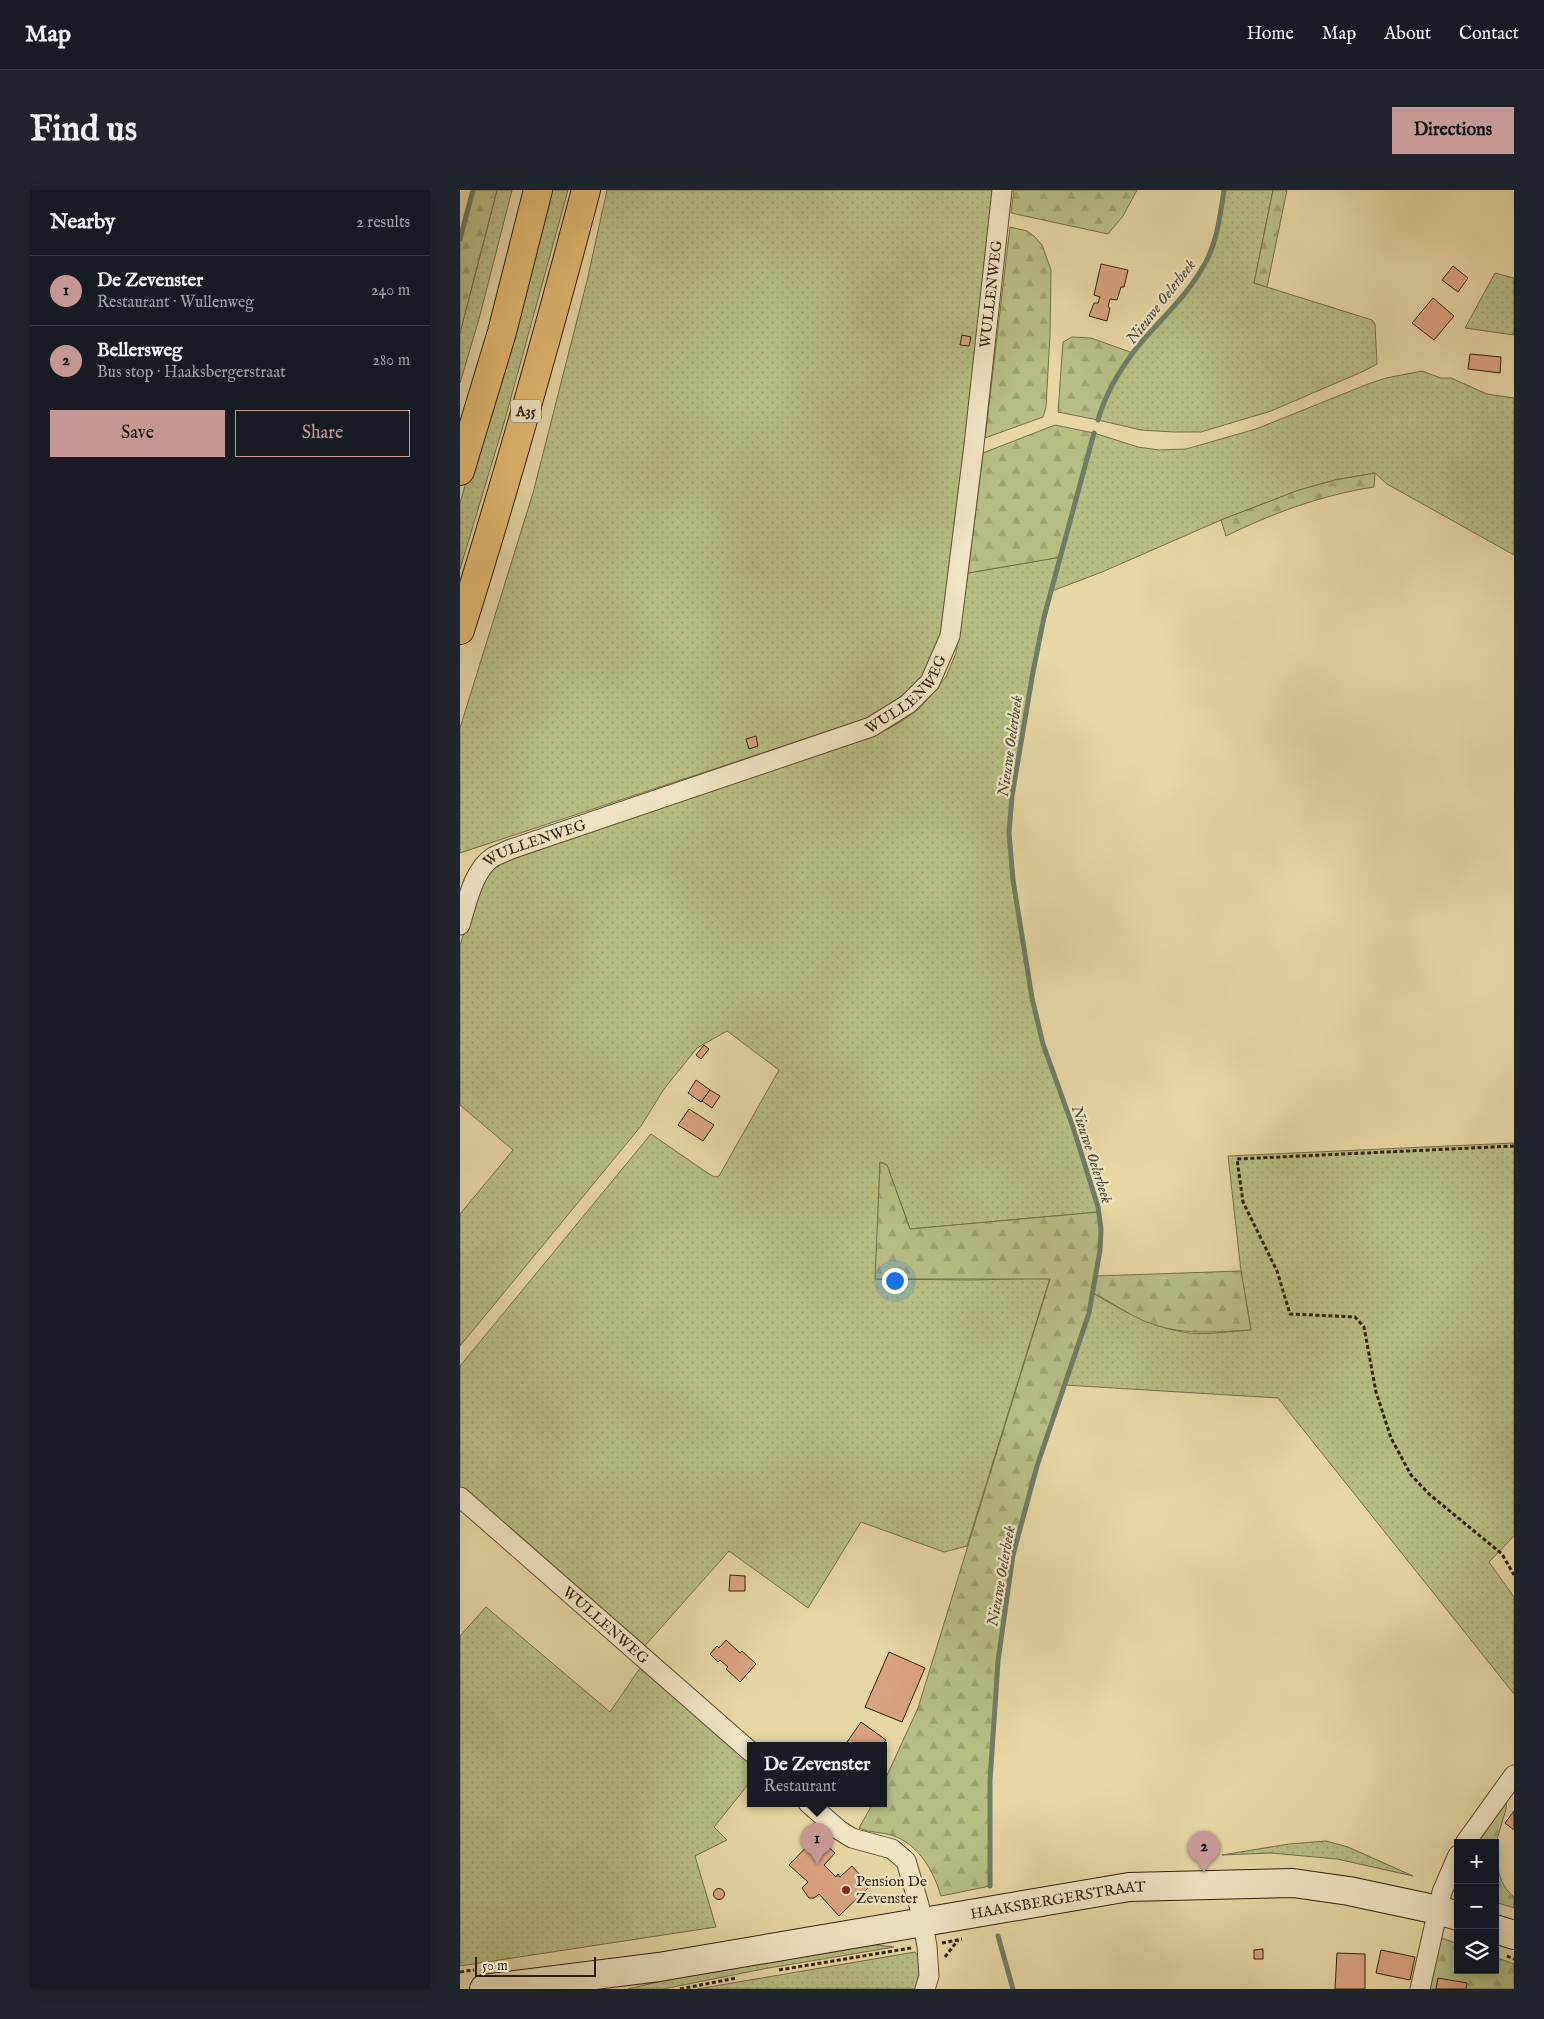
<!DOCTYPE html>
<html lang="en">
<head>
<meta charset="utf-8">
<style>
	body { margin:0; font-family:"IM FELL English",serif; background:#20242c; color:#f1f3f6 }
	.controls { position:absolute; right:15px; bottom:15px; display:grid; overflow:hidden; border-radius:0px; box-shadow:0 2px 12px #0003 }
	.controls button { width:45px; height:45px; display:grid; place-items:center; padding:0; border:0; border-bottom:1px solid #363941; background:#171b24; color:#f1f3f6; font:25px sans-serif }
	.scale { position:absolute; left:15px; bottom:12px; width:121px; box-sizing:border-box; padding-left:5px; border:2px solid #331e0e; border-top:0; font-size:14px; line-height:18px; white-space:nowrap; color:#331e0e; -webkit-text-stroke:4px #efe5c3; paint-order:stroke }
	.you { position:absolute; left:434px; top:1090px; width:18px; height:18px; margin:-12px; border:4px solid #fff; border-radius:50%; background:#1a73e8; box-shadow:0 0 0 8px #1a73e833 }
	.badge { display:grid; place-items:center; width:32px; height:32px; border-radius:50%; background:#c59692; color:#111; font-size:16px; font-weight:700 }
	.pin { position:absolute; translate:-50% -41px; filter:drop-shadow(0 1px 2px #0008) }
	.pin::after { content:''; position:absolute; top:26px; width:18px; height:15px; background:inherit; clip-path:polygon(0 0,100% 0,50% 100%) }
	.popup { position:absolute; left:287px; top:1552px; width:140px; height:65px; box-sizing:border-box; display:grid; place-content:center; border-radius:0px; background:#171b24; filter:drop-shadow(0 1px 4px #0005); font-size:16px; white-space:nowrap; color:#9ea1a6 }
	.popup b { font-size:19px; color:#f1f3f6 }
	.popup::after { content:''; position:absolute; left:50%; top:100%; margin-left:-10px; border:10px solid transparent; border-top-color:#171b24 }
	.list { margin:0; padding:0; list-style:none }
	h2 { display:flex; justify-content:space-between; align-items:center; height:65px; margin:0; padding:0 20px; font-size:21px }
	h2 small { font-size:16px; font-weight:400; color:#9ea1a6 }
	.list li { display:grid; grid-template-columns:32px 1fr auto; gap:15px; align-items:center; box-sizing:border-box; height:70px; padding:0 20px; border-top:1px solid #363941 }
	.list b { display:block; font-size:19px; white-space:nowrap }
	.list p { margin:0; font-size:16px; white-space:nowrap; color:#9ea1a6 }
	.list em { font-size:16px; font-style:normal; color:#9ea1a6 }
	.actions { display:flex; gap:10px; padding:15px 20px }
	.actions a { flex:1; padding:11px 0; border:1px solid #c59692; border-radius:0px; text-align:center; font-size:18px; color:#c59692 }
	.actions .main { background:#c59692; color:#111 }
	.icon { flex:none; width:28px; height:28px; fill:none; stroke:currentColor; stroke-width:2; stroke-linecap:round; stroke-linejoin:round }
	.map { position:relative; flex:none; width:1054px; height:1799px; overflow:hidden; border-radius:0px }
	header { display:flex; align-items:center; gap:30px; box-sizing:border-box; height:70px; padding:0 25px; background:#171b24; border-bottom:1px solid #363941 }
	header strong { font-size:24px }
	nav { display:flex; gap:28px; margin-inline-start:auto; font-size:18px }
	.intro { display:flex; align-items:center; justify-content:space-between; box-sizing:border-box; height:120px; padding:0 30px }
	h1 { margin:0; font-size:35px }
	.button { padding:12px 22px; border-radius:0px; background:#c59692; color:#111; font-size:18px; font-weight:700 }
	main { display:flex; gap:30px; padding:0 30px }
	aside { flex:1; background:#171b24; border-radius:0px; box-shadow:0 2px 12px #0003 }
	.map>svg:first-child { display:block }
	.grass { fill:url(#grass-dots); stroke:#756e49 }
	.forest { fill:url(#forest-firs); stroke:#756e49 }
	.lines { fill:none; stroke-linecap:round; stroke-linejoin:round }
	.stream { stroke:#6f7c67; stroke-width:5 }
	.building { fill:#d9a37f; stroke:#331e0e }
	.street-casing { stroke:#604c33; stroke-width:21 }
	.secondary-casing { stroke:#331e0e; stroke-width:30 }
	.highway-casing { stroke:#331e0e; stroke-width:30 }
	.path { stroke:#331e0e; stroke-width:3; stroke-dasharray:4 2.5; stroke-linecap:butt }
	.street { stroke:#efe5c3; stroke-width:19 }
	.secondary { stroke:#efe5c3; stroke-width:28 }
	.highway { stroke:#e3bc72; stroke-width:28 }
	.poi-dot { fill:#8f2418; stroke:#efe5c3; stroke-width:2 }
	.labels { text-anchor:middle; stroke-width:4.5; stroke-linejoin:round; paint-order:stroke }
	.shield { fill:#efe5c3; stroke:#6b5a44; stroke-width:1 }
	.shield-label { font-size:14px; font-weight:bold; fill:#331e0e }
	.street-label { font-size:15px; fill:#331e0e; stroke:#efe5c3 }
	.poi-label { font-size:15px; fill:#331e0e; stroke:#efe5c3; text-anchor:start }
	.water-label { font-size:16px; font-style:italic; fill:#514d3b; stroke:#efe5c3 }
</style>
</head>
<body>
<header>
<strong>Map</strong>
<nav><a>Home</a><a>Map</a><a>About</a><a>Contact</a></nav>
</header>
<div class="intro"><h1>Find us</h1><a class="button">Directions</a></div>
<main>
<aside>
<h2>Nearby<small>2 results</small></h2>
<ul class="list">
<li><span class="badge">1</span><div><b>De Zevenster</b><p>Restaurant · Wullenweg</p></div><em>240 m</em></li>
<li><span class="badge">2</span><div><b>Bellersweg</b><p>Bus stop · Haaksbergerstraat</p></div><em>280 m</em></li>
</ul>
<div class="actions"><a class="main">Save</a><a>Share</a></div>
</aside>
<div class="map">
<svg width="1054" height="1799" viewBox="0 0 1054 1799">
	<defs>
		<pattern id="grass-dots" width="8" height="8" patternUnits="userSpaceOnUse" patternTransform="scale(1.25)"><rect width="8" height="8" fill="#b7be84"/><path d="M2 2h.1M6 6h.1" fill="none" stroke="#9ea371" stroke-width="1.8" stroke-linecap="round"/></pattern>
		<pattern id="forest-firs" width="22" height="20" patternUnits="userSpaceOnUse" patternTransform="scale(1.25)"><rect width="22" height="20" fill="#b7be84"/><path d="M5 1l3.5 6h-7zM16 11l3.5 6h-7z" fill="#9ea371"/></pattern>
	</defs>
	<rect width="100%" height="100%" fill="#e6d7a3"/>
	<filter id="stains"><feTurbulence type="fractalNoise" baseFrequency=".004" numOctaves="4"/><feColorMatrix values="0 0 0 0 .2 0 0 0 0 .09 0 0 0 0 .02 0 0 0 .5 -.17"/></filter>
	<radialGradient id="worn" r=".72"><stop offset=".6" stop-color="#630" stop-opacity="0"/><stop offset="1" stop-color="#630" stop-opacity=".3"/></radialGradient>
	<!-- grass -->
	<g class="grass">
		<polygon points="37,0 52,0 19,129 0,193 0,143"/>
		<polygon points="87,0 108,0 44,233 0,379 0,313 61,102"/>
		<polygon points="147,0 538,0 485,432 473,476 451,502 417,525 0,663 0,538 73,303 127,91"/>
		<path d="M 764,0 L 813,0 L 794,93 L 912,130 L 915,134 L 917,174 L 904,181 L 811,221 L 741,242 L 714,242 L 681,240 L 638,230 C 655,165 711,132 743,77 C 757,54 760,26 764,0 Z"/>
		<polygon points="1035,83 1054,88 1054,145 1005,138"/>
		<polygon points="962,181 981,188 991,188 1027,204 1054,208 1054,365 927,294 915,283 875,290 839,300 761,330 642,382 592,401 573,482 561,549 552,606 549,643 553,690 576,829 592,882 632,994 639,1022 450,1039 427,975 420,972 416,1089 511,1090 590,1088 507,1356 484,1362 401,1332 348,1418 269,1361 183,1458 0,1298 0,1176 191,944 249,984 255,987 259,986 319,880 267,841 237,858 204,899 181,936 0,1156 0,1024 53,960 0,915 0,755 15,710 24,690 31,681 62,660 365,558 428,539 442,531 460,518 486,487 496,463 508,383 601,367 634,243 678,257 699,260 726,259 796,239 908,194 926,188"/>
		<path d="M 1054,953 L 1054,1346 L 1029,1372 L 1054,1407 L 1054,1504 L 818,1208 L 605,1195 L 629,1123 L 633,1103 C 663,1121 693,1138 729,1143 C 749,1145 771,1141 791,1140 L 781,1081 L 768,966 Z"/>
		<polygon points="26,1417 150,1522 180,1478 291,1574 291,1591 254,1637 267,1650 235,1666 256,1737 0,1776 0,1446"/>
		<polygon points="866,1651 888,1657 953,1686 877,1669 811,1663 762,1665 829,1654"/>
		<polygon points="398,1753 434,1757 303,1779 203,1799 168,1799 231,1784"/>
		<polygon points="455,1762 460,1769 462,1799 237,1799"/>
	</g>
	<!-- forest -->
	<g class="forest">
		<polygon points="14,0 37,0 0,143 0,50"/>
		<polygon points="554,0 677,0 663,26 648,44 551,23"/>
		<polygon points="813,0 827,0 807,97 794,93"/>
		<polygon points="550,37 567,41 574,46 582,55 591,80 590,145 586,217 583,227 525,248"/>
		<path d="M 612,147 L 631,148 L 673,163 C 658,184 645,206 638,230 L 598,222 L 603,152 Z"/>
		<polygon points="595,235 634,243 601,367 508,383 523,263"/>
		<path d="M 915,283 L 914,297 C 862,305 813,323 766,346 L 761,330 L 839,300 L 875,290 Z"/>
		<path d="M 420,972 L 427,975 L 450,1039 L 639,1022 L 641,1039 L 636,1086 L 781,1081 L 791,1140 C 753,1142 721,1146 684,1131 C 666,1123 650,1111 633,1103 L 629,1123 L 577,1276 L 553,1365 L 538,1471 L 530,1590 L 530,1696 L 481,1706 C 474,1682 459,1655 434,1646 C 423,1642 410,1643 399,1638 L 413,1613 L 423,1613 L 423,1594 L 458,1518 L 590,1089 L 415,1089 Z"/>
		<polygon points="1047,1606 1046,1619 1035,1656 1035,1653 1011,1653"/>
		<path d="M 1035,1661 C 1039,1681 1038,1693 1054,1707 L 1054,1718 L 1035,1712 Z"/>
		<polygon points="979,1747 998,1754 998,1780 1035,1780 1035,1767 1054,1774 1054,1799 965,1799"/>
	</g>
	<g class="lines">
		<!-- stream -->
		<g class="stream">
			<polyline points="0,49 13,0"/>
			<path d="M 638,230 C 645,205 659,181 675,160 C 697,132 725,109 743,77 C 757,54 760,26 764,0"/>
			<polyline points="530,1696 530,1591 538,1471 553,1365 577,1276 629,1123 640,1060 641,1039 638,1017 614,940 583,854 572,808 553,690 549,643 552,606 573,482 584,427 634,243"/>
			<polyline points="538,1746 553,1799"/>
		</g>
	</g>
	<!-- building -->
	<g class="building">
		<polygon points="641,74 668,80 664,97 661,97 657,110 650,109 648,117 650,118 647,131 629,126 634,113 638,113 640,107 634,105"/>
		<polygon points="993,76 1008,88 998,102 982,90"/>
		<polygon points="973,108 994,126 974,150 952,133"/>
		<polygon points="502,145 511,147 509,156 500,155"/>
		<polygon points="1010,164 1041,167 1040,183 1008,179"/>
		<polygon points="296,546 298,556 289,559 286,549"/>
		<polygon points="244,855 249,859 241,869 236,865"/>
		<polygon points="236,890 250,900 241,912 228,903"/>
		<polygon points="250,900 260,906 252,918 242,911"/>
		<polygon points="229,919 254,935 243,951 218,935"/>
		<polygon points="270,1385 285,1386 285,1401 269,1401"/>
		<polygon points="266,1450 280,1463 282,1461 296,1474 280,1492 266,1479 268,1477 260,1470 258,1472 250,1464 257,1456 259,1458"/>
		<polygon points="429,1462 465,1478 442,1532 405,1517"/>
		<polygon points="401,1532 426,1550 422,1555 385,1555"/>
		<polygon points="1054,1621 1054,1640 1045,1633"/>
		<polygon points="357,1646 375,1663 364,1675 376,1687 378,1684 380,1687 392,1676 410,1696 379,1726 359,1704 354,1708 349,1708 342,1698 348,1692 329,1675"/>
		<circle cx="259" cy="1704" r="5.5"/>
		<polygon points="803,1759 803,1769 794,1769 794,1760"/>
		<polygon points="921,1760 955,1767 950,1790 916,1783"/>
		<polygon points="877,1763 905,1764 905,1799 875,1799"/>
		<polygon points="978,1788 1007,1793 1006,1799 976,1799"/>
	</g>
	<g class="lines">
		<defs>
			<g id="street">
				<path id="s1" d="M 0,735 C 7,713 13,680 33,667 C 39,664 45,662 51,659 L 411,537 L 448,514 L 470,492 L 490,446 L 514,255 L 542,0"/>
				<path id="s2" d="M 0,1307 L 291,1562"/>
				<polyline points="348,1613 379,1640 392,1648 432,1659 446,1671 459,1715 467,1756 469,1786 465,1799"/>
				<polyline points="1005,1653 1054,1585"/>
				<polyline points="960,1799 982,1702 998,1665"/>
			</g>
			<g id="secondary">
				<polyline points="1035,1739 1054,1745"/>
				<path id="s3" d="M 24,1799 L 199,1777 L 669,1697 L 833,1693 L 889,1701 L 978,1720 L 998,1726"/>
			</g>
			<g id="highway">
				<polyline points="0,281 42,142 78,0"/>
				<path d="M 0,440 C 46,294 87,148 126,0"/>
			</g>
		</defs>
		<!-- street casing -->
		<use href="#street" class="street-casing"/>
		<!-- secondary casing -->
		<use href="#secondary" class="secondary-casing"/>
		<!-- highway casing -->
		<use href="#highway" class="highway-casing"/>
		<!-- path -->
		<g class="path">
			<polyline points="1054,956 777,969 783,1012 817,1081 830,1124 895,1127 904,1137 916,1202 931,1248 951,1285 969,1304 1042,1364 1054,1385"/>
			<polyline points="482,1753 502,1749"/>
			<polyline points="1047,1766 1054,1769"/>
			<polyline points="485,1767 498,1750"/>
			<polyline points="319,1780 451,1758"/>
			<polyline points="0,1782 14,1780"/>
			<polyline points="220,1799 276,1788"/>
		</g>
		<!-- street -->
		<use href="#street" class="street"/>
		<!-- secondary -->
		<use href="#secondary" class="secondary"/>
		<!-- highway -->
		<use href="#highway" class="highway"/>
	</g>
	<!-- markers -->
	<circle class="poi-dot" cx="386" cy="1700" r="5"/>
	<g class="labels">
		<!-- shield labels -->
		<rect class="shield" x="51" y="209.5" width="30" height="23" rx="4"/>
		<g class="shield-label">
			<text x="66" y="226">A35</text>
		</g>
		<!-- street labels -->
		<g class="street-label">
			<text dy="5" stroke="none"><textPath href="#s1" startOffset="946">WULLENWEG</textPath></text>
			<text dy="5" stroke="none"><textPath href="#s1" startOffset="526">WULLENWEG</textPath></text>
			<text dy="5" stroke="none"><textPath href="#s1" startOffset="121">WULLENWEG</textPath></text>
			<text dy="5" stroke="none"><textPath href="#s2" startOffset="194">WULLENWEG</textPath></text>
			<text dy="5" stroke="none"><textPath href="#s3" startOffset="581">HAAKSBERGERSTRAAT</textPath></text>
		</g>
		<!-- poi labels -->
		<g class="poi-label">
			<text x="396" y="1696">Pension De<tspan x="396" dy="17">Zevenster</tspan></text>
		</g>
		<!-- water labels -->
		<g class="water-label">
			<text transform="translate(700 111) rotate(-52)" y="6">Nieuwe Oelerbeek</text>
			<text transform="translate(549 556) rotate(-82)" y="6">Nieuwe Oelerbeek</text>
			<text transform="translate(633 964) rotate(72)" y="6">Nieuwe Oelerbeek</text>
			<text transform="translate(540 1386) rotate(-80)" y="6">Nieuwe Oelerbeek</text>
		</g>
	</g>
	<rect width="100%" height="100%" filter="url(#stains)"/>
	<rect width="100%" height="100%" fill="url(#worn)"/>
</svg>
<div class="controls">
<button>+</button>
<button>−</button>
<button><svg class="icon" aria-label="layers" viewBox="0 0 24 24"><path d="M12 4l9 5-9 5-9-5zM3 14l9 5 9-5"/></svg></button>
</div>
<div class="scale">50 m</div>
<div class="you"></div>
<div class="pin badge" style="left:357px;top:1674px">1</div>
<div class="popup"><b>De Zevenster</b>Restaurant</div>
<div class="pin badge" style="left:744px;top:1682px">2</div>
</div>
</main>
</body>
</html>
